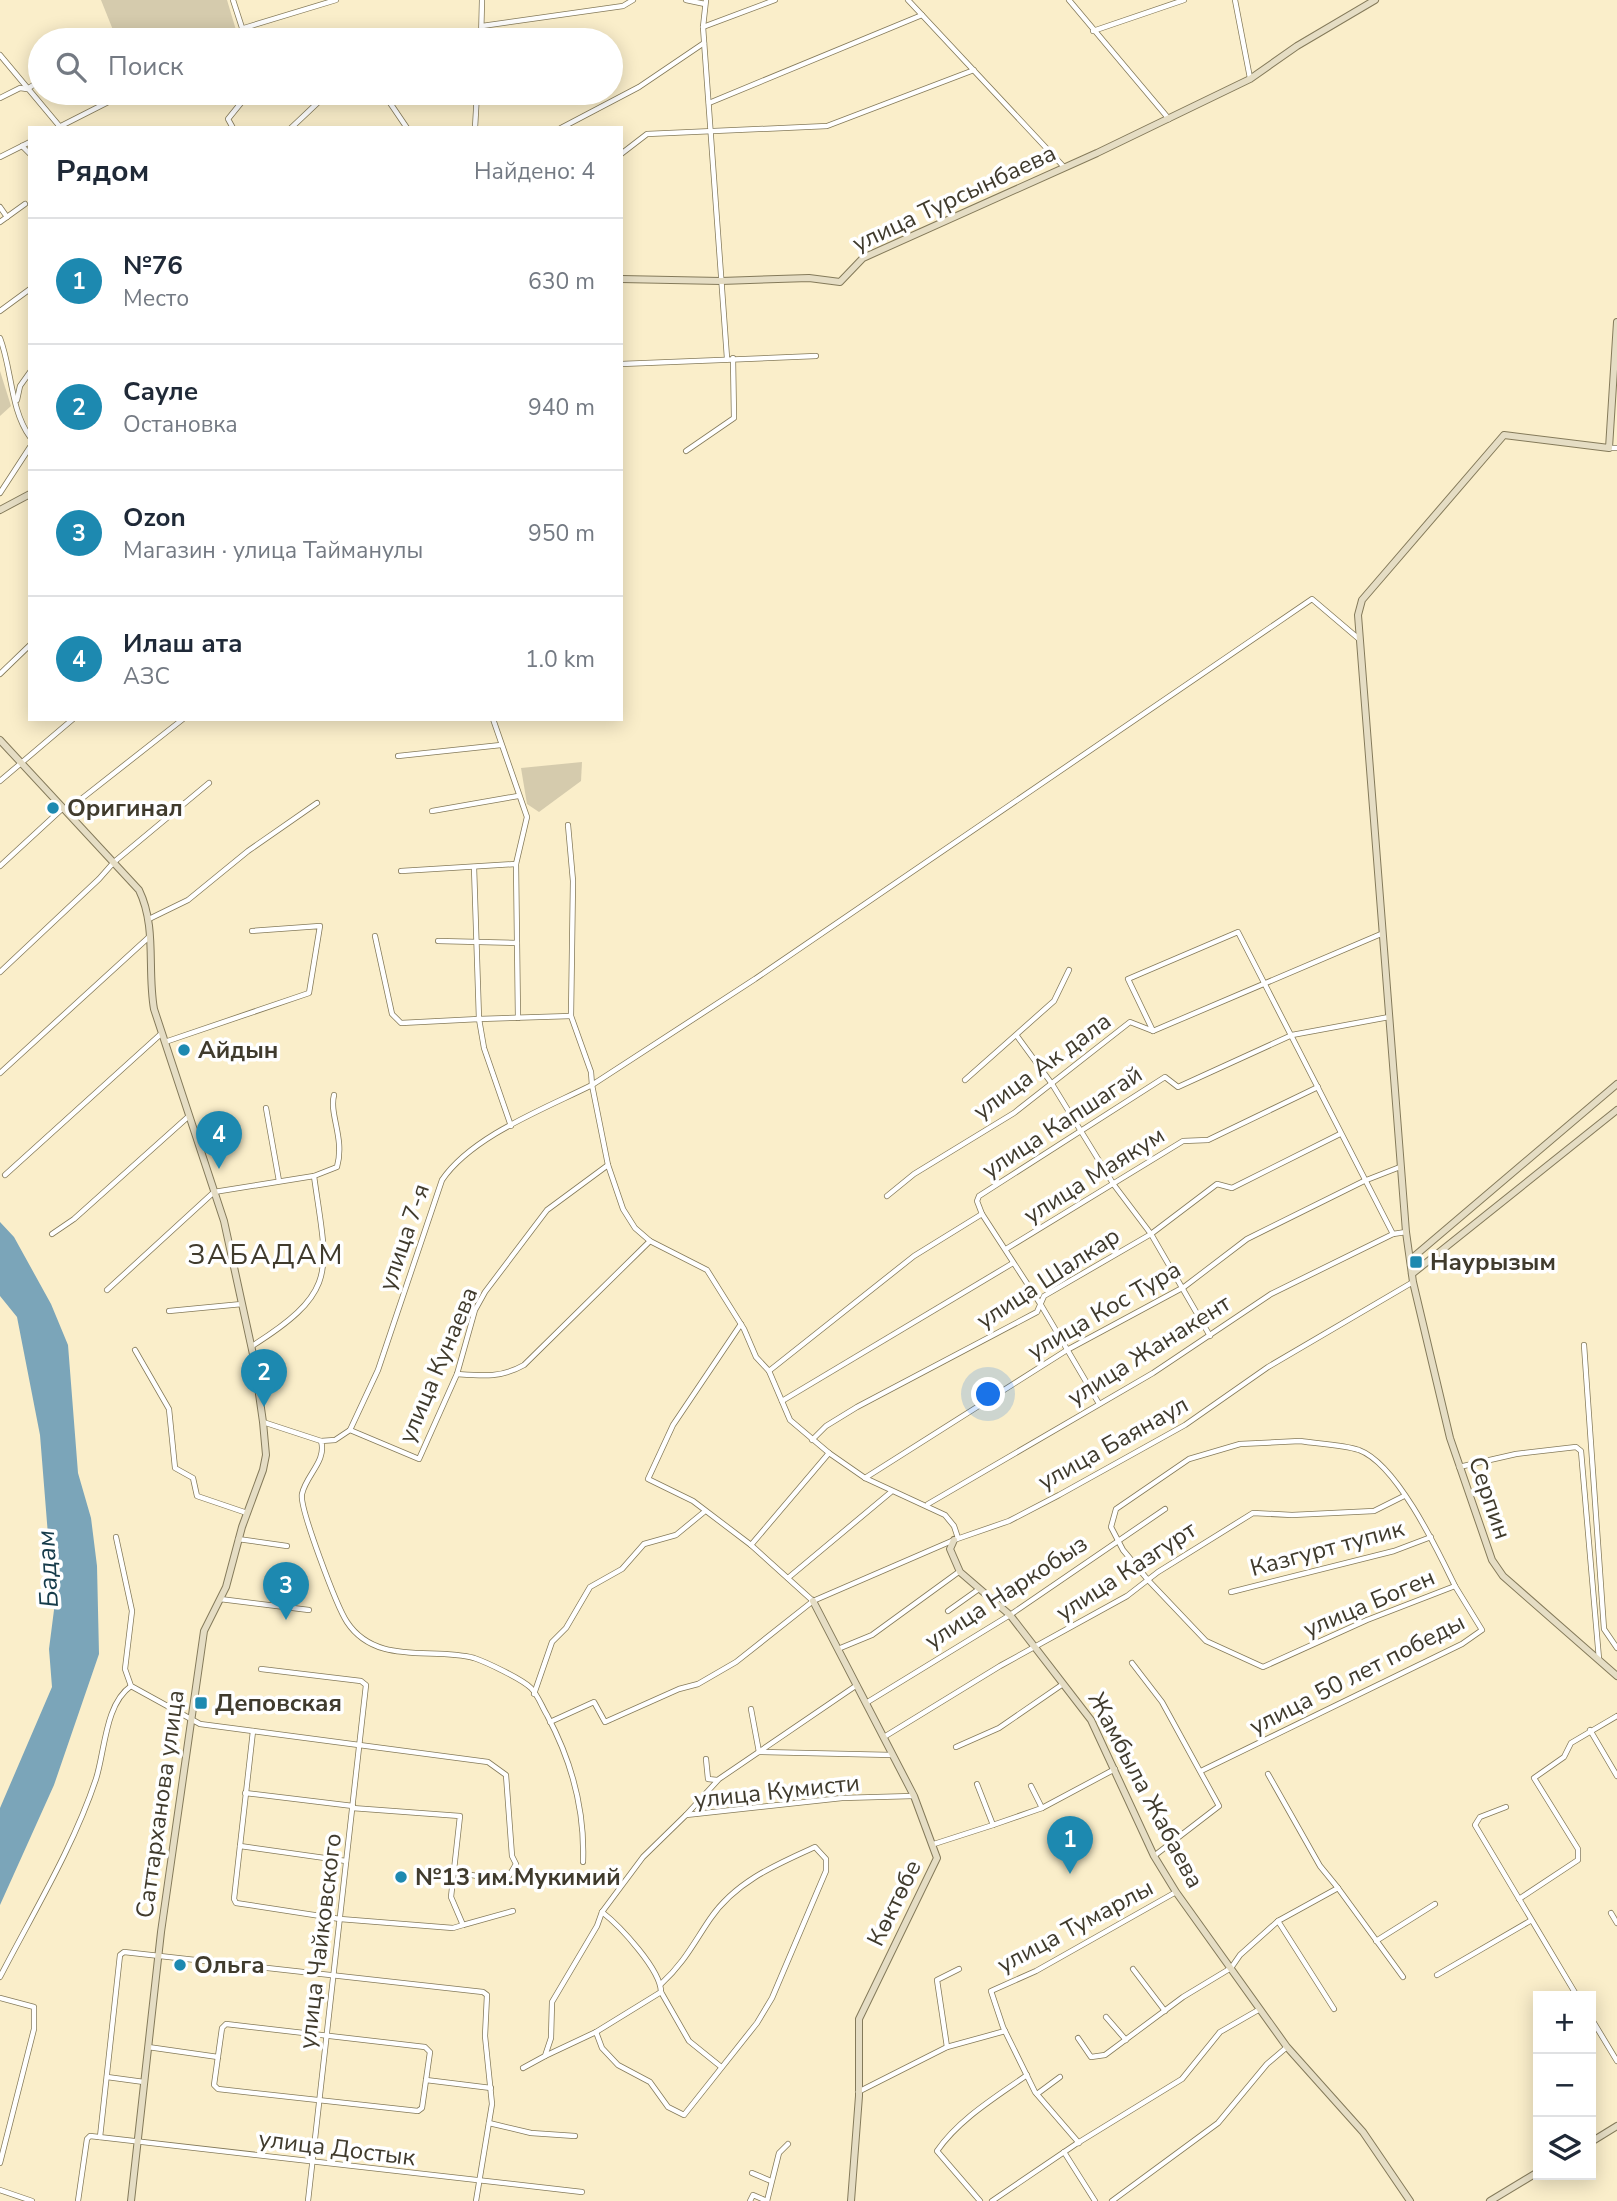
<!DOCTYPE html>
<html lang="ru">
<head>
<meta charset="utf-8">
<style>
	body { margin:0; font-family:"Nunito Sans",sans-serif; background:#f6f6f7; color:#1f2937 }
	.controls { position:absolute; right:21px; bottom:21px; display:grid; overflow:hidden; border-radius:0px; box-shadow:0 4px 18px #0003 }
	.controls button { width:63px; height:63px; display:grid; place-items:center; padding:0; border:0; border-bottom:2px solid #e0e1e3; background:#fff; color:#1f2937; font:35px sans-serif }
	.you { position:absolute; left:989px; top:1395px; width:24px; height:24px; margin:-18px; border:5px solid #fff; border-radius:50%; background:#1a73e8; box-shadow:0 0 0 10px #1a73e833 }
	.badge { display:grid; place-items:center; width:46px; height:46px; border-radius:50%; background:#1d89b0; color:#fff; font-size:23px; font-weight:700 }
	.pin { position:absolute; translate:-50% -58px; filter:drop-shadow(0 2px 4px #0008) }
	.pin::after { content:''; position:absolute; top:37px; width:24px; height:21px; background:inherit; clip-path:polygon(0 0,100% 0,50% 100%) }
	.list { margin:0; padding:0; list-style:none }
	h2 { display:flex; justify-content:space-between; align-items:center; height:91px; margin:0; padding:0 28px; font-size:30px }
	h2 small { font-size:23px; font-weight:400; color:#747a83 }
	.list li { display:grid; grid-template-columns:46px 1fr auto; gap:21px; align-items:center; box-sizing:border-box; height:126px; padding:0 28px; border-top:2px solid #e0e1e3 }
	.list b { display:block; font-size:26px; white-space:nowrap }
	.list p { margin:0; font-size:23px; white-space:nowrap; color:#747a83 }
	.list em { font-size:23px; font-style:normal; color:#747a83 }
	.icon { flex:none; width:38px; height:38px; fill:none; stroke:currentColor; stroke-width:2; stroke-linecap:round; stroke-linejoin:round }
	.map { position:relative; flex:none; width:1617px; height:2201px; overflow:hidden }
	.search { position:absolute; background:#fff; box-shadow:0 4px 18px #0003; left:28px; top:28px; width:595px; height:77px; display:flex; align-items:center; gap:18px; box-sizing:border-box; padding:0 24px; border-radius:38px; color:#747a83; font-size:26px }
	.panel { position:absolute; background:#fff; box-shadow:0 4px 18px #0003; left:28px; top:126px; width:595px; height:595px; border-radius:0px }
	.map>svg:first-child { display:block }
	.green { fill:#d5cbad }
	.water { fill:#7ba5b9 }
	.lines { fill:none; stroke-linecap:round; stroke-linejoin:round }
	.street-casing { stroke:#847a5a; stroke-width:6 }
	.secondary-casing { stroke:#847a5a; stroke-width:8 }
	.street { stroke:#fff; stroke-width:4.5 }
	.secondary { stroke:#e5ddc4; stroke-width:6 }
	.poi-dot { fill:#1d89b0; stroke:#fff; stroke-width:2.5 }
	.labels { text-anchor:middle; stroke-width:7; stroke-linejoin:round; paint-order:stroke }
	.street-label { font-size:24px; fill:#403b2d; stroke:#fff }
	.poi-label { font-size:24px; font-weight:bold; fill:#403b2d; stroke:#fff; text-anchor:start }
	.water-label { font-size:26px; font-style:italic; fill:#153b4a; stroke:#fff }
	.quarter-label { font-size:28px; letter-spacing:2px; fill:#403b2d; stroke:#fff }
</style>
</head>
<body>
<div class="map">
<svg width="1617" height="2201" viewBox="0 0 1617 2201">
	<rect width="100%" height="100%" fill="#faeeca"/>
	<!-- green -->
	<g class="green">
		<polygon points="101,0 227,0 239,40 117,40"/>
		<polygon points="0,371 11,406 0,416"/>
		<polygon points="582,762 581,781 539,812 527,804 521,768"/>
	</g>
	<!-- water -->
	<polygon class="water" points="0,1222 14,1237 51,1304 68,1345 78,1473 91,1518 97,1566 99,1654 54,1785 0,1905 0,1808 52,1687 49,1649 54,1610 40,1435 17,1317 0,1296"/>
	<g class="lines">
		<defs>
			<g id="street">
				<polyline points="233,0 246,40"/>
				<polyline points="686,0 705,4"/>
				<polyline points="706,0 703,27 727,358"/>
				<polyline points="908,0 1064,167"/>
				<polyline points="1069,0 1169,119"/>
				<polyline points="1235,0 1250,78"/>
				<polyline points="482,26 623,6 633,0"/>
				<polyline points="703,27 775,0"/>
				<polyline points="244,28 336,0"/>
				<polyline points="1093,31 1184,0"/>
				<polyline points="481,40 482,0"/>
				<polyline points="0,55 61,128"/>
				<polyline points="387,93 384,94 407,128"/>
				<polyline points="0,98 20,88 27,89 40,81"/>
				<polyline points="709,103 922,15"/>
				<polyline points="59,127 120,96"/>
				<polyline points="233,128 228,119 249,93"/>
				<polyline points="291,128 328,93"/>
				<polyline points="475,128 477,93"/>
				<polyline points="561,128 639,87 704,43"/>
				<polyline points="22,146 30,154"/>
				<polyline points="621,154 647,134 827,126 974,70"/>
				<polyline points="0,157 30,142"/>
				<polyline points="0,207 7,217"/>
				<polyline points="0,222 25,204"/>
				<polyline points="0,311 30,289"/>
				<path d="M 0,338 C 12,369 10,409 30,437"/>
				<polyline points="621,364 816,356"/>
				<polyline points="17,400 20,386 30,372"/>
				<polyline points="1609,448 1617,448"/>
				<polyline points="686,451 734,418 733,358"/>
				<polyline points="0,493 30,447"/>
				<polyline points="0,674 30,645"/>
				<polyline points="493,719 527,817 516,864 518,1018"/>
				<polyline points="398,756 501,745"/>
				<polyline points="0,781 73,719"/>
				<polyline points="66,811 183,719"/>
				<polyline points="432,811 518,796"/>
				<polyline points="568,825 573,881 571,1016 591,1072 592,1085 755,979 1312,599 1359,639"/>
				<polyline points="0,866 63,808"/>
				<polyline points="474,867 479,1019 571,1016"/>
				<polyline points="401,871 516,864"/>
				<polyline points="149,919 188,900 248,851 317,803"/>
				<polyline points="375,936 392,1014 401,1023 479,1019 484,1048 511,1126"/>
				<polyline points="438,941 517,943"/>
				<polyline points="0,972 99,879 114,862 209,783"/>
				<polyline points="1153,1031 1128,979 1238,932 1393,1234 1406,1232"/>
				<polyline points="1017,1036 1052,1084 1114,1185 1151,1234 1210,1336"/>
				<polyline points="165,1042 309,993 320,926 252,931"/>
				<polyline points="0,1073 149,937"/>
				<polyline points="965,1080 1054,1001 1069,970"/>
				<polyline points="266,1108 279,1181"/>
				<polyline points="5,1175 162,1033"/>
				<polyline points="887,1196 914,1174 1014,1113 1130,1022 1153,1031 1381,934"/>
				<polyline points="982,1214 1041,1305 1098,1402"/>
				<polyline points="52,1234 74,1219 189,1116"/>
				<polyline points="1006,1249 1183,1141 1208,1140 1318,1087"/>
				<polyline points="107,1290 214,1192 314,1176"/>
				<polyline points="169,1311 242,1304"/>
				<polyline points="741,1324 673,1425 648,1479 693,1501 751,1545"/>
				<polyline points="1584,1345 1604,1629 1617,1648"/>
				<path d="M 252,1346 C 341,1290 327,1270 314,1176 L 337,1167 C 345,1138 329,1115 334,1095"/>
				<polyline points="135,1350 169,1409 175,1468 193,1478 197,1496 247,1513"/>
				<polyline points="769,1371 914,1256 982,1214 977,1201 979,1196 1165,1077 1178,1087 1292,1035 1389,1017"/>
				<path d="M 457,1374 C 483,1376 501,1378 524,1365 L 650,1241"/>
				<polyline points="782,1401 1013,1263"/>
				<polyline points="263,1422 321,1441"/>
				<path d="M 350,1430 L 378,1370 L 442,1180 C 472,1136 544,1109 592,1085 L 608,1165"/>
				<polyline points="812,1440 826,1426 857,1407 1037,1312 1044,1296 1151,1234 1217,1184 1232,1188 1340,1134"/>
				<path d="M 1300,1441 C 1318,1444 1341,1444 1359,1450 C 1397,1464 1438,1551 1455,1586 L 1367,1620 L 1263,1667 L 1206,1641 L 1148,1580 L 1123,1550 L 1111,1527 L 1116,1509 L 1189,1459 L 1240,1444 Z"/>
				<polyline points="1459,1467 1516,1454 1576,1447 1581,1451 1599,1659"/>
				<polyline points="865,1478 1067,1350 1184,1287 1247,1239 1364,1181 1400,1167"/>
				<polyline points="928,1504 1153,1373 1271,1294 1393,1234"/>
				<polyline points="116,1537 132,1611 125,1669 131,1686 200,1724 488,1762 506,1775 512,1856 516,1864 506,1881 454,1872"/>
				<polyline points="238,1539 287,1546"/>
				<polyline points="788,1578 891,1492"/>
				<polyline points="1231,1592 1394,1551 1431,1537"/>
				<polyline points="220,1599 309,1610"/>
				<polyline points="813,1601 751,1545 829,1453"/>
				<polyline points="948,1611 979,1589"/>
				<polyline points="838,1649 872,1635 960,1571"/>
				<polyline points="1132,1663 1162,1702 1219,1806 1154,1856"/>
				<polyline points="261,1669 361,1681 366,1685 308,2201"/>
				<polyline points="534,1694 552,1642 566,1628 590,1587 622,1569 644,1544 676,1535 704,1512"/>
				<polyline points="866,1703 1010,1615 1165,1509"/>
				<polyline points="751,1709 759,1752 892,1755"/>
				<polyline points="550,1722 594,1702 605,1722 679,1689 698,1684 736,1662 813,1601 954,1540 1009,1521 1059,1495 1185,1425 1268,1367 1413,1282"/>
				<polyline points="1590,1730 1617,1776"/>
				<polyline points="253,1731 234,1899 236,1903 340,1919 453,1928 463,1925 451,1897 460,1816 352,1808"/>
				<polyline points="884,1737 1000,1666 1127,1596 1158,1572 1253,1513 1292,1515 1374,1511 1404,1496"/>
				<polyline points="956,1747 999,1728 1063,1684"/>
				<polyline points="706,1759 708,1779 717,1780"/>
				<polyline points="1201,1771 1462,1644 1482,1630 1455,1586"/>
				<polyline points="1268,1774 1320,1866 1338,1888"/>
				<polyline points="245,1793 353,1806"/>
				<polyline points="1506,1807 1480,1817 1475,1825 1577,1996"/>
				<polyline points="1042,1808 1115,1769"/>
				<polyline points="686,1815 719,1779 857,1685"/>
				<polyline points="993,1825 1042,1808 1031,1786"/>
				<polyline points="934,1844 993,1825 977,1784"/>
				<polyline points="240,1846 346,1861"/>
				<path d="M 583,1862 C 585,1811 571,1760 547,1715 C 542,1707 538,1695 531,1688 C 522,1679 486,1662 474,1658 C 432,1647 376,1666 347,1622 C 337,1607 299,1507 302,1494 C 306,1475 327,1461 321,1441 L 335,1440 L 350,1430 L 419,1459 L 457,1374 L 475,1310 L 485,1292 L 547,1210 L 608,1165 L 623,1209 L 635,1228 L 650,1241 L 707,1270 L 744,1329 L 756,1357 L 769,1371 L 790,1420 L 829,1453 L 865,1478 L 945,1515 L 954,1526 L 958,1538"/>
				<polyline points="1519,1899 1578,1860 1578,1849 1534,1778 1564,1757 1571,1743 1617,1716"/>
				<polyline points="1611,1913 1617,1923"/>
				<polyline points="463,1925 513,1911"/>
				<polyline points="1376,1941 1435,1904"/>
				<polyline points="1133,1969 1165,2011"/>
				<polyline points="1437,1975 1530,1921"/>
				<path d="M 0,1977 C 33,1913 73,1848 96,1779 C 105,1751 105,1704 131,1686"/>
				<polyline points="661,1992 689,2041 720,2066"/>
				<polyline points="0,1998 34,2007 34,2029 0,2163"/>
				<polyline points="1334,2009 1278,1921 1338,1888 1403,1977"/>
				<polyline points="1106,2017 1126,2040"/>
				<polyline points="1591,2018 1617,2061"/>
				<polygon points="226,2024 425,2047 430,2052 422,2108 418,2111 218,2089 214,2085 222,2028"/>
				<path d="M 596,2032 L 661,1992 C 661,1970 620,1926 602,1912"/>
				<polyline points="1078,2038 1091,2057 1105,2055 1183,1997 1231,1968 1240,1955 1278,1921"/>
				<polyline points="148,2047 218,2057"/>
				<polyline points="947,2047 937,1980 959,1969"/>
				<path d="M 545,2056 L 596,2032 L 602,2048 L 618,2065 L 650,2082 L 668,2107 L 684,2115 L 757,2023 L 772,1998 L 826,1871 L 826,1859 L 815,1847 C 775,1865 735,1882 710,1919 C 693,1944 684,1963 661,1984"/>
				<polyline points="523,2068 545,2056 551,2038 552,2002 597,1926 602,1912 643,1857 686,1815 842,1798 913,1796"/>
				<polyline points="107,2077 144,2082"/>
				<polyline points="426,2080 491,2088"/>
				<polyline points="858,2092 947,2047 1005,2031"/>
				<polyline points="1037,2094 1060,2077"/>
				<polyline points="489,2123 531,2133 575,2136"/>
				<polyline points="100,2137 120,1955 124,1952 483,1992 487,1995 485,2036 492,2104 476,2201"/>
				<polyline points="1079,2143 1035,2092 1003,2027 991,1991 1036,1971 1176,1892"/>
				<polyline points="1064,2152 1095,2201"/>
				<polyline points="752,2173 771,2181"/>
				<polyline points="0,2190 32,2201"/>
				<polyline points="78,2201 87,2139 90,2136 582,2192"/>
				<polyline points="750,2201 753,2195 767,2201"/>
				<polyline points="767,2201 779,2153 788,2144"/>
				<path d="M 980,2201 L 937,2151 C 959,2119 996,2097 1027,2075"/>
				<polyline points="992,2201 1076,2144 1182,2079 1220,2032 1260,2009"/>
				<polyline points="1112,2201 1218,2123 1267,2064 1287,2047"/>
			</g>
			<g id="secondary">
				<polyline points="621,279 721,281 809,278 840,282 863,258 1097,153 1250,79 1297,46 1375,0"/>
				<polyline points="1617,322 1609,448 1504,435 1362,600 1358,615 1406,1232 1413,1282 1450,1438 1492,1560 1503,1576 1617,1676"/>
				<polyline points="0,510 30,494"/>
				<path d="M 0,740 L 139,890 C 157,927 147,969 154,1009 L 224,1221 L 254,1359 L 263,1422 L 266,1455 L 263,1470 L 242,1527 L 226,1587 L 204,1631 L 161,1932 L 131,2201"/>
				<polyline points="1411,1259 1617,1084"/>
				<polyline points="1412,1274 1617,1110"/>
				<polyline points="954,1540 950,1549 960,1572 1010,1615 1091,1720 1154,1856 1176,1892 1287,2047 1363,2132 1410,2201"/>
				<polyline points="813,1601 914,1796 937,1858 859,2019 859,2096 851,2201"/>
				<polyline points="1591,2142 1617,2126"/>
				<polyline points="1490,2201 1538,2172"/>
			</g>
		</defs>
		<!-- street casing -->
		<use href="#street" class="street-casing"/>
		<!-- secondary casing -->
		<use href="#secondary" class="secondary-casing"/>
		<!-- street -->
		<use href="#street" class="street"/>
		<!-- secondary -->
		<use href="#secondary" class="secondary"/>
	</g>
	<!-- markers -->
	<g class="poi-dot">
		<circle cx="53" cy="808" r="7"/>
		<circle cx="184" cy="1050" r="7"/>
		<rect x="1409" y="1255" width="14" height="14" rx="3.5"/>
		<rect x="194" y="1696" width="14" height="14" rx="3.5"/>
		<circle cx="401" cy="1877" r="7"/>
		<circle cx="180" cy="1965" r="7"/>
	</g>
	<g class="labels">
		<!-- street labels -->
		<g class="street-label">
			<text transform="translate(954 198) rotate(-25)" y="8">улица Турсынбаева</text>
			<text transform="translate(1042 1066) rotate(-36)" y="8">улица Ак дала</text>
			<text transform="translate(1062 1122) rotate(-33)" y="8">улица Капшагай</text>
			<text transform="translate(1094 1175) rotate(-32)" y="8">улица Маякум</text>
			<text transform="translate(404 1237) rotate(-71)" y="8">улица 7-я</text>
			<text transform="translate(1048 1278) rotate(-33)" y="8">улица Шалкар</text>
			<text transform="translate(1104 1310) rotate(-30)" y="8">улица Кос Тура</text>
			<text transform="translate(1149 1350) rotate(-32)" y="8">улица Жанакент</text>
			<text transform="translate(438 1365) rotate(-67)" y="8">улица Кунаева</text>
			<text transform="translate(1113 1443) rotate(-29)" y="8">улица Баянаул</text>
			<text transform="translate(1490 1498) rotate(71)" y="8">Серпин</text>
			<text transform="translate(1327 1548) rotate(-15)" y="8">Казгурт тупик</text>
			<text transform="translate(1126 1571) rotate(-33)" y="8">улица Казгурт</text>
			<text transform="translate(1006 1592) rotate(-33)" y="8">улица Наркобыз</text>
			<text transform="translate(1369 1603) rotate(-23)" y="8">улица Боген</text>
			<text transform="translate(1357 1674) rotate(-27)" y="8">улица 50 лет победы</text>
			<text transform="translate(1146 1790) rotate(62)" y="8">Жамбыла Жабаева</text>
			<text transform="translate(777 1791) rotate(-6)" y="8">улица Кумисти</text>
			<text transform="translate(160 1804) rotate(-82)" y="8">Саттарханова улица</text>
			<text transform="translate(894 1903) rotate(-64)" y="8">Көктөбе</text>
			<text transform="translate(1075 1926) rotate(-28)" y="8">улица Тумарлы</text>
			<text transform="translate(320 1941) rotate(-83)" y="8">улица Чайковского</text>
			<text transform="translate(337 2148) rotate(7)" y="8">улица Достык</text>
		</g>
		<!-- poi labels -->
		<g class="poi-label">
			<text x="67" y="816">Оригинал</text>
			<text x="198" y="1058">Айдын</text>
			<text x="1430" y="1270">Наурызым</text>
			<text x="215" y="1711">Деповская</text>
			<text x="415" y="1885">№13 им.Мукимий</text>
			<text x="194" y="1973">Ольга</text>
		</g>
		<!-- water labels -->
		<g class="water-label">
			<text transform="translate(47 1569) rotate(-93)" y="9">Бадам</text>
		</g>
		<!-- quarter labels -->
		<g class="quarter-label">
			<text x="266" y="1264">ЗАБАДАМ</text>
		</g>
	</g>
</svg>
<div class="controls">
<button>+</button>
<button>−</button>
<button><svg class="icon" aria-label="layers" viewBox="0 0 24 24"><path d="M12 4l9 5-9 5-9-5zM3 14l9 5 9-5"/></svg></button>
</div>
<div class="you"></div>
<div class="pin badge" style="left:1070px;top:1874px">1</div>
<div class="pin badge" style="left:264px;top:1407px">2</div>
<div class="pin badge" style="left:286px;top:1620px">3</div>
<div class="pin badge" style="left:219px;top:1169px">4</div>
<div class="search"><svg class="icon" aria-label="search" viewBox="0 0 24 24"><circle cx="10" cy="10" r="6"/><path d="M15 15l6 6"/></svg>Поиск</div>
<section class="panel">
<h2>Рядом<small>Найдено: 4</small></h2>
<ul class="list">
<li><span class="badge">1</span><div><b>№76</b><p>Место</p></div><em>630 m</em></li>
<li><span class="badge">2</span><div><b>Сауле</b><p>Остановка</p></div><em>940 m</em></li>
<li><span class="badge">3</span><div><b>Ozon</b><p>Магазин · улица Тайманулы</p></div><em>950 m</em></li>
<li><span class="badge">4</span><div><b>Илаш ата</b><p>АЗС</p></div><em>1.0 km</em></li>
</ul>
</section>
</div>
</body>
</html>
